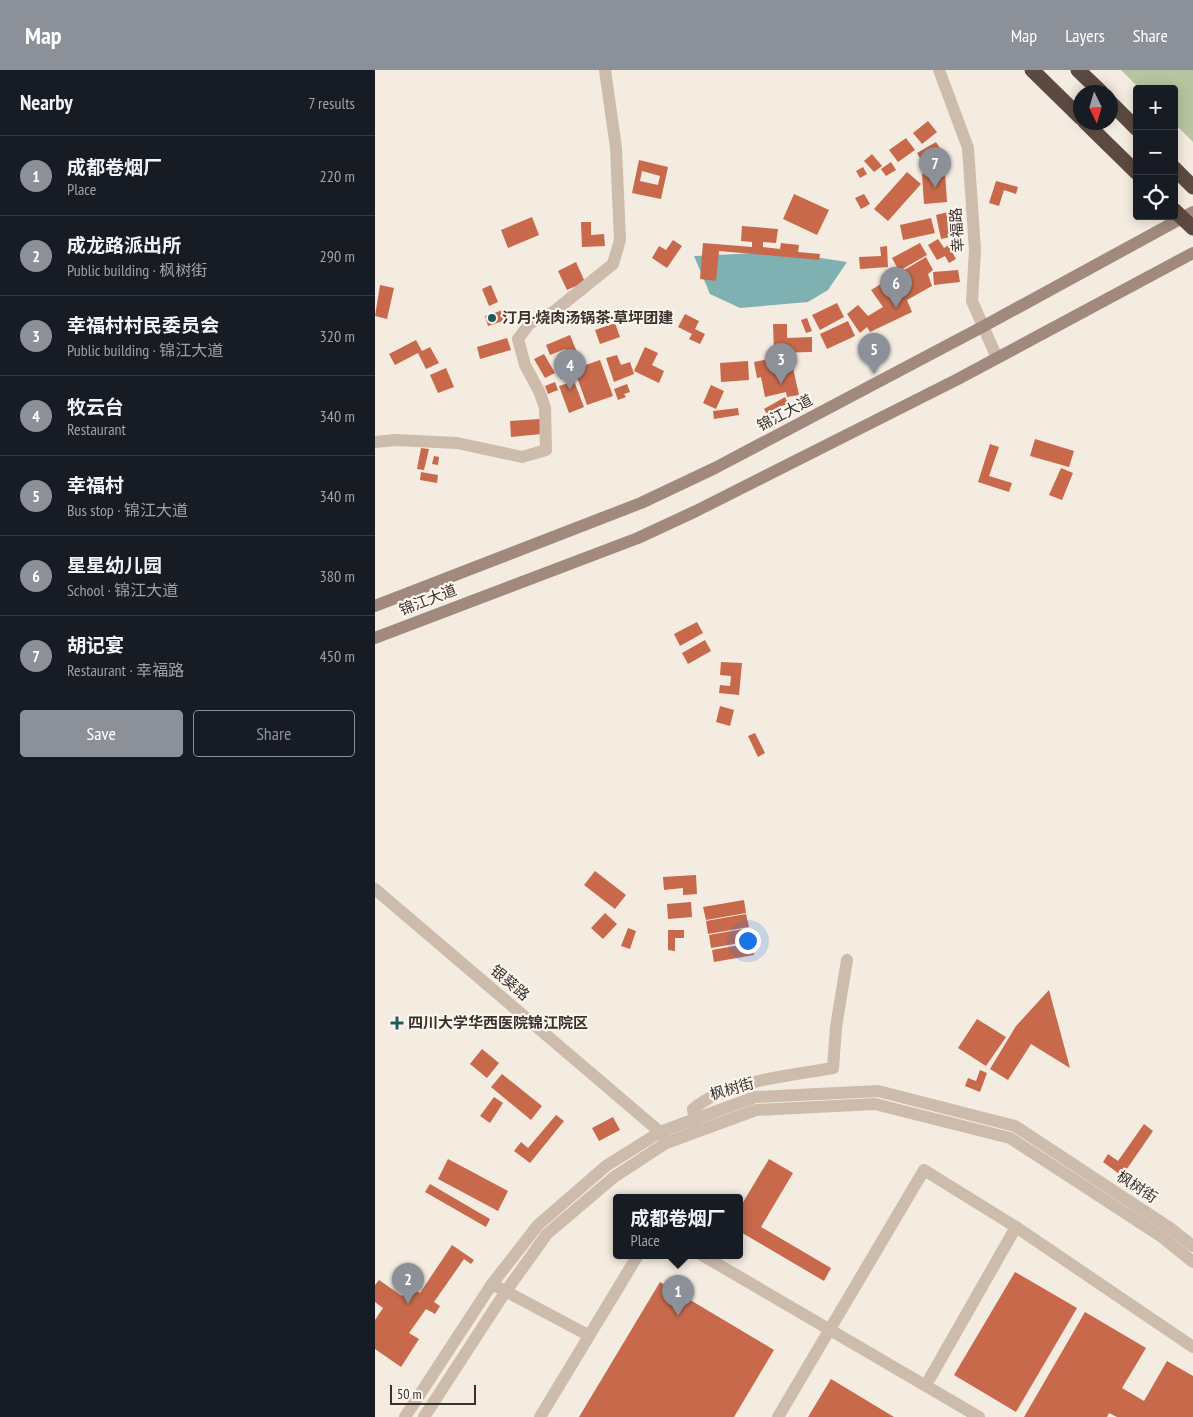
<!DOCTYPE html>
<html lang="en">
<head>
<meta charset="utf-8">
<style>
	body { margin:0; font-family:"PT Sans Narrow","Noto Sans SC",sans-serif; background:#242831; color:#f1f3f6 }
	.controls { position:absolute; right:15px; top:15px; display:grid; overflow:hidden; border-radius:5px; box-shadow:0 2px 12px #0003 }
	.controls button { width:45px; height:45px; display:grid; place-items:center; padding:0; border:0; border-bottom:1px solid #363941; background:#171b24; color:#f1f3f6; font:25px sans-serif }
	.compass { position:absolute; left:698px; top:15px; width:45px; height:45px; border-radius:50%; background:#171b24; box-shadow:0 2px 12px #0003; rotate:175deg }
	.scale { position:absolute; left:15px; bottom:12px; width:86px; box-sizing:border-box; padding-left:5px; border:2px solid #3b302b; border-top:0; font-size:14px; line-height:18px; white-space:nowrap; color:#3b302b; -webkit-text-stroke:4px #fbf5ee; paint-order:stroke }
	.you { position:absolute; left:372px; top:870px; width:18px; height:18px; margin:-12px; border:4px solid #fff; border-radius:50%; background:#1a73e8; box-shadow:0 0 0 8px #1a73e833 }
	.badge { display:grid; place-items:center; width:32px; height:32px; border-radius:50%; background:#8c9099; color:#fff; font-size:16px; font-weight:700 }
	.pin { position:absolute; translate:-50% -41px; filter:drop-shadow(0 1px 2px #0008) }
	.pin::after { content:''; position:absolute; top:26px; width:18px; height:15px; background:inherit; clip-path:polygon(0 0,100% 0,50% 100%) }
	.popup { position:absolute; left:238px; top:1124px; width:130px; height:65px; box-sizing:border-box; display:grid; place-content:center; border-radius:5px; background:#171b24; filter:drop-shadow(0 1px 4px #0005); font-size:16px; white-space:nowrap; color:#9ea1a6 }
	.popup b { font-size:19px; color:#f1f3f6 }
	.popup::after { content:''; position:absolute; left:50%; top:100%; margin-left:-10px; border:10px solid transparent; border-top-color:#171b24 }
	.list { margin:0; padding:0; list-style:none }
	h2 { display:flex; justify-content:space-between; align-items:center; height:65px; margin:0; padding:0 20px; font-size:21px }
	h2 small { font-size:16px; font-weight:400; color:#9ea1a6 }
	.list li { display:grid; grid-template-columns:32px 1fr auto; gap:15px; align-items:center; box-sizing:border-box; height:80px; padding:0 20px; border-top:1px solid #363941 }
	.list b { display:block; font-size:19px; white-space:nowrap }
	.list p { margin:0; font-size:16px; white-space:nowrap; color:#9ea1a6 }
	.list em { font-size:16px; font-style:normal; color:#9ea1a6 }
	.actions { display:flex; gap:10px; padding:15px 20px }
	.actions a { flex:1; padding:11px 0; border:1px solid #8c9099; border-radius:5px; text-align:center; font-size:18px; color:#8c9099 }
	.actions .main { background:#8c9099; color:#fff }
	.icon { flex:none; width:28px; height:28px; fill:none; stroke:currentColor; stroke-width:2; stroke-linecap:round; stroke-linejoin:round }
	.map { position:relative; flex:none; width:818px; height:1347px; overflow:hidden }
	header { display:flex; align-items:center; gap:30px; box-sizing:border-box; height:70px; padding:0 25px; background:#8c9099; color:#fff }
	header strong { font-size:24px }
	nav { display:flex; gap:28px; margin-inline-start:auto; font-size:18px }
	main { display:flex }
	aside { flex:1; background:#171b24 }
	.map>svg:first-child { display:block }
	.green { fill:#b8c4a0 }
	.water { fill:#7fb0b2 }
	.building { fill:#c8694b; fill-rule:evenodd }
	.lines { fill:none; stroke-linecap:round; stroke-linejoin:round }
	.minor { stroke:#cdbbac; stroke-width:12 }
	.tertiary { stroke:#cdbbac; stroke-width:12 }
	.secondary { stroke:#a18a7d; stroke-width:12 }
	.motorway { stroke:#5c4a42; stroke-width:15 }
	.motorway-bridge { stroke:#5c4a42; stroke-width:15 }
	.poi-dot { fill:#1f5a5e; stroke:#fbf5ee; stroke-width:2 }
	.labels { text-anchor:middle; stroke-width:4.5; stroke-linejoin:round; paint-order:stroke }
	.street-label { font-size:15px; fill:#3b302b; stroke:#fbf5ee }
	.poi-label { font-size:15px; font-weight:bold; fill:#3b302b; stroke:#fbf5ee; text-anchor:start }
</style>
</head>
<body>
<header>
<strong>Map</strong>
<nav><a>Map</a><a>Layers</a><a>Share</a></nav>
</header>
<main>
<aside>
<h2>Nearby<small>7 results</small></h2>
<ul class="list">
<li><span class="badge">1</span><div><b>成都卷烟厂</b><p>Place</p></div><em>220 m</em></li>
<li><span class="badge">2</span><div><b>成龙路派出所</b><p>Public building · 枫树街</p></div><em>290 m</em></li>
<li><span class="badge">3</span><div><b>幸福村村民委员会</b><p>Public building · 锦江大道</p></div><em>320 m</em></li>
<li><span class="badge">4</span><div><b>牧云台</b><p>Restaurant</p></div><em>340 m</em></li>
<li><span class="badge">5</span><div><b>幸福村</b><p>Bus stop · 锦江大道</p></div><em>340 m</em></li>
<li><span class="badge">6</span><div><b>星星幼儿园</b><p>School · 锦江大道</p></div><em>380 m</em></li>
<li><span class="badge">7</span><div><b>胡记宴</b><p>Restaurant · 幸福路</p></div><em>450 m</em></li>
</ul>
<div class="actions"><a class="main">Save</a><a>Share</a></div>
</aside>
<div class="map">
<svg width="818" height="1347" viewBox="0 0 818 1347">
	<rect width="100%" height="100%" fill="#f4ebe1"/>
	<!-- green -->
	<polygon class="green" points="746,0 818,0 818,72 799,53 799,19 765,19"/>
	<!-- water -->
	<polygon class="water" points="407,182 472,192 453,220 433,232 365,238 335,224 319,186"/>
	<!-- building -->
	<g class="building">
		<polygon points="553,51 562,62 547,74 538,63"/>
		<polygon points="531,68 540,80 523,92 514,80"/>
		<polygon points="561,72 573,90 562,97 557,88 548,93 542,83"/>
		<polygon points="497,84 507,96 499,102 489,91"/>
		<path d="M 264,90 L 293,97 L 286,129 L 257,123 ZM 267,101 L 285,106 L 283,115 L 265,111 Z"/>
		<polygon points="516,92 521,100 511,106 506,99"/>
		<polygon points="488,97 492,104 485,108 481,101"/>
		<polygon points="532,102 546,114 513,151 499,139"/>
		<polygon points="570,102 572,132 549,134 547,104"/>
		<polygon points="621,111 643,117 641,124 629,120 624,136 614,133"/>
		<polygon points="419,124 454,140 442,165 408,149"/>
		<polygon points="489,124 495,134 486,139 480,128"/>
		<polygon points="573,142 576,157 586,155 588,164 566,169 561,145"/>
		<polygon points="157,147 164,165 133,178 126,160"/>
		<polygon points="556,148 560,163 528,170 525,155"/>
		<polygon points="206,152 216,152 216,165 229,164 230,176 207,177"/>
		<polygon points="367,156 403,159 401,173 388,172 388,177 405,179 406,173 424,175 423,182 445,184 444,190 344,181 341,211 325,209 328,173 377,177 377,172 366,171"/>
		<polygon points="563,169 569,178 580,171 583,176 576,180 581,189 574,193 570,186 562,190 553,175"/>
		<polygon points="298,170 307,176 292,198 277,188 284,176 291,180"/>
		<polygon points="545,173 552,185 524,201 517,188"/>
		<polygon points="512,176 513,197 485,199 484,187 506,186 505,177"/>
		<polygon points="551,187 558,200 553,204 557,216 532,230 537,242 495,262 492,257 485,263 472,244 483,235 493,246 508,237 496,220"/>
		<polygon points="201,192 210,212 192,220 183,201"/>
		<polygon points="583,200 585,212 559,215 558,202"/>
		<polygon points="5,215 19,218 12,249 0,246"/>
		<polygon points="116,215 123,232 114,236 107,219"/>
		<polygon points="462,233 469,247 445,260 437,245"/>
		<polygon points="128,240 131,250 113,256 110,246"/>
		<polygon points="310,244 324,251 320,259 330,264 325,274 314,269 317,264 303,257"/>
		<polygon points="432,248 437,261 431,263 426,250"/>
		<polygon points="473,251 480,266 452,279 445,264"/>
		<polygon points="240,253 245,267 225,274 220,260"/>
		<polygon points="398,254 412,254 412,268 437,267 437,282 399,283"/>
		<polygon points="195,265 204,287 195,290 190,279 175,285 171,275"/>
		<polygon points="132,268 136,280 105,289 102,277"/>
		<polygon points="41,270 47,281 55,277 64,293 51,299 43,283 20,295 14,284"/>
		<polygon points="270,277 283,283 277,295 289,301 284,313 259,301"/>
		<polygon points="169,284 180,303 170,308 159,289"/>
		<polygon points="242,285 246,295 255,292 259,304 239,312 231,288"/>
		<polygon points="408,286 411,299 418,298 424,325 412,327 411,322 390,327 386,307 382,308 379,292"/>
		<polygon points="225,290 238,326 212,335 199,299"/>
		<polygon points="373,291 374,310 346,312 345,293"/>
		<polygon points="193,295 198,302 186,309 182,302"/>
		<polygon points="71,298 79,317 63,323 55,305"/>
		<polygon points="199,311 209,337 194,343 184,316"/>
		<polygon points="180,312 183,320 173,324 170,316"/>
		<polygon points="252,314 255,322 249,324 251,327 243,330 239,319"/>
		<polygon points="336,315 349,321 341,339 328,333"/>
		<polygon points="410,327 413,333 392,344 389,339"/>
		<polygon points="363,338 364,345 339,349 338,341"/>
		<polygon points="165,349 166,364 136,367 135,351"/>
		<polygon points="660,369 699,381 694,397 655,386"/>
		<polygon points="615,374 624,377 614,406 637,413 634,422 603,412"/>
		<polygon points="46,378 54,379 49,400 42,399"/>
		<polygon points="59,386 64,387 63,395 57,394"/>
		<polygon points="686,398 698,403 687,430 674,425"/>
		<polygon points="46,402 63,405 62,413 45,410"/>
		<polygon points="322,552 328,563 305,576 299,564"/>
		<polygon points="330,570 336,581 313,594 307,583"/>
		<polygon points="346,592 367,593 364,625 344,623 345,615 355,616 356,606 345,605"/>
		<polygon points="345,636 359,640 355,656 341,652"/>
		<polygon points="380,663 390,683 383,687 373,666"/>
		<polygon points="220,801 251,825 240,839 209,815"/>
		<polygon points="321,805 322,824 308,825 308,818 289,820 288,807"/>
		<polygon points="369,830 371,843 331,850 328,837"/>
		<polygon points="316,832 317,847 293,849 292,834"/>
		<polygon points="230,843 242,854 228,869 216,858"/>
		<polygon points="371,844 374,857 333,864 331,851"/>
		<polygon points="253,858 261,861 255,879 246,876"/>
		<polygon points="374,858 376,871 336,878 334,865"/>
		<polygon points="293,860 309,860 309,868 300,868 300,881 293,880"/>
		<polygon points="377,873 379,885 339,892 337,880"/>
		<polygon points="674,920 695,998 656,974 633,1010 615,999 641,956"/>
		<polygon points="602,949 631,967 611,996 583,978"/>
		<polygon points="107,979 124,993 112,1008 95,994"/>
		<polygon points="605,1000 612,1003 605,1022 590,1016 593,1008 601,1011"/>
		<polygon points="127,1004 167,1036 156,1050 116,1017"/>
		<polygon points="119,1027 128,1033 115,1053 105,1046"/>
		<polygon points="181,1045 189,1051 155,1093 139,1081 146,1072 153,1078"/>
		<polygon points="238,1047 245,1060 224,1071 217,1058"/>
		<polygon points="769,1054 778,1061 747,1106 728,1092 733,1084 743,1091"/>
		<polygon points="73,1089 133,1121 123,1141 63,1109"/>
		<polygon points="394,1089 418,1103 386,1157 456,1198 449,1211 364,1161 364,1139"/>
		<polygon points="55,1114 115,1149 111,1157 50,1122"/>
		<polygon points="77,1175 99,1190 96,1194 89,1189 59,1232 65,1236 60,1244 51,1239 34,1263 44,1269 26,1297 0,1279 0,1250 8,1238 0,1232 0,1215 4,1210 27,1226 34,1216 45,1223"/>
		<polygon points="640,1202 702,1238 641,1342 579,1305"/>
		<polygon points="285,1212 399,1280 359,1347 204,1347"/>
		<polygon points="710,1242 771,1278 747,1318 769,1331 792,1291 818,1306 818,1347 742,1347 734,1343 732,1347 649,1347"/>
		<polygon points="456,1309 519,1347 433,1347"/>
	</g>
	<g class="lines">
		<!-- minor -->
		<g class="minor">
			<polyline points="0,372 20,370 82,373 147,387 171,380 170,338 165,323 150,295 143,269 155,253 177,243 238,194 245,170 241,78 230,0"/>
			<path d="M 321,1059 L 318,1039 C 353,1010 414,1006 458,998 L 461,957 L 472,890"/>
			<polyline points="327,1185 604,1347"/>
			<polyline points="117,1214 213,1265"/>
			<polyline points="551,1315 641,1157"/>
			<polyline points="165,1347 263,1185"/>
			<polyline points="403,1347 549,1100 641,1157 818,1277"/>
		</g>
		<!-- tertiary -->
		<g class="tertiary">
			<polyline points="564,0 593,78 600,180 597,231 622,288"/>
			<polyline points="0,819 285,1062 288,1067"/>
			<polyline points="30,1347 117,1214 163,1155 231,1096 285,1062 380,1027 503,1021 640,1056 795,1158 818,1176"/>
			<polyline points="49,1347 131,1221 172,1164 239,1107 291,1073 381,1040 500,1034 635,1068 787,1167 818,1192"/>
		</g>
		<!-- secondary -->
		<g class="secondary">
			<polyline points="0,536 266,433 340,398 609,256 818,142"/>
			<polyline points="0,568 263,468 321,441 583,309 818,183"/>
		</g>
		<!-- motorway -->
		<g class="motorway">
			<polyline points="657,0 706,48"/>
			<polyline points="703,0 726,22"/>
			<polyline points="736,33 762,59"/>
			<polyline points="710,52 762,103"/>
			<polyline points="799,98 818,117"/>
		</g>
		<!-- motorway-bridge -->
		<polyline class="motorway-bridge" points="799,140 818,158"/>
	</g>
	<!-- markers -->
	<g class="poi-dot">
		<circle cx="117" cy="248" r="5"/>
		<path d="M19.5 945.5h5v5h5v5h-5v5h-5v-5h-5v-5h5z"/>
	</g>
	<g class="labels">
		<!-- street labels -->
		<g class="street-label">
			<text transform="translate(582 160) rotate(-93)" y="5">幸福路</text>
			<text transform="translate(410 343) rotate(-28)" y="5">锦江大道</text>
			<text transform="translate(53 530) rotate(-21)" y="5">锦江大道</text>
			<text transform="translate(135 913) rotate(40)" y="5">银葵路</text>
			<text transform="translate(357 1019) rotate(-16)" y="5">枫树街</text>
			<text transform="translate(762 1117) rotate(33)" y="5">枫树街</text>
		</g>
		<!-- poi labels -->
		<g class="poi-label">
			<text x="127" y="253">汀月·烧肉汤锅茶·草坪团建</text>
			<text x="33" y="958">四川大学华西医院锦江院区</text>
		</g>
	</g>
</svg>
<div class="controls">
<button>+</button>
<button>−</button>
<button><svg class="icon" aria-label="locate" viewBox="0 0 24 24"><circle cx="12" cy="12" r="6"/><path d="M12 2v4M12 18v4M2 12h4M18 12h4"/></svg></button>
</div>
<svg class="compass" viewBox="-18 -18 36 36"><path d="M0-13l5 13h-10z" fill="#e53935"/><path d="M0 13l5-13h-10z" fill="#9ea1a6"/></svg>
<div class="scale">50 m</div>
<div class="you"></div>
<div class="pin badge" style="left:303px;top:1246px">1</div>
<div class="popup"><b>成都卷烟厂</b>Place</div>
<div class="pin badge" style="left:33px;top:1234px">2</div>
<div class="pin badge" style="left:406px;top:314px">3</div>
<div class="pin badge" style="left:195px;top:320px">4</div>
<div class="pin badge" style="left:499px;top:304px">5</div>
<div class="pin badge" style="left:521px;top:238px">6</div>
<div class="pin badge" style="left:560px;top:118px">7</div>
</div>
</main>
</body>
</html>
